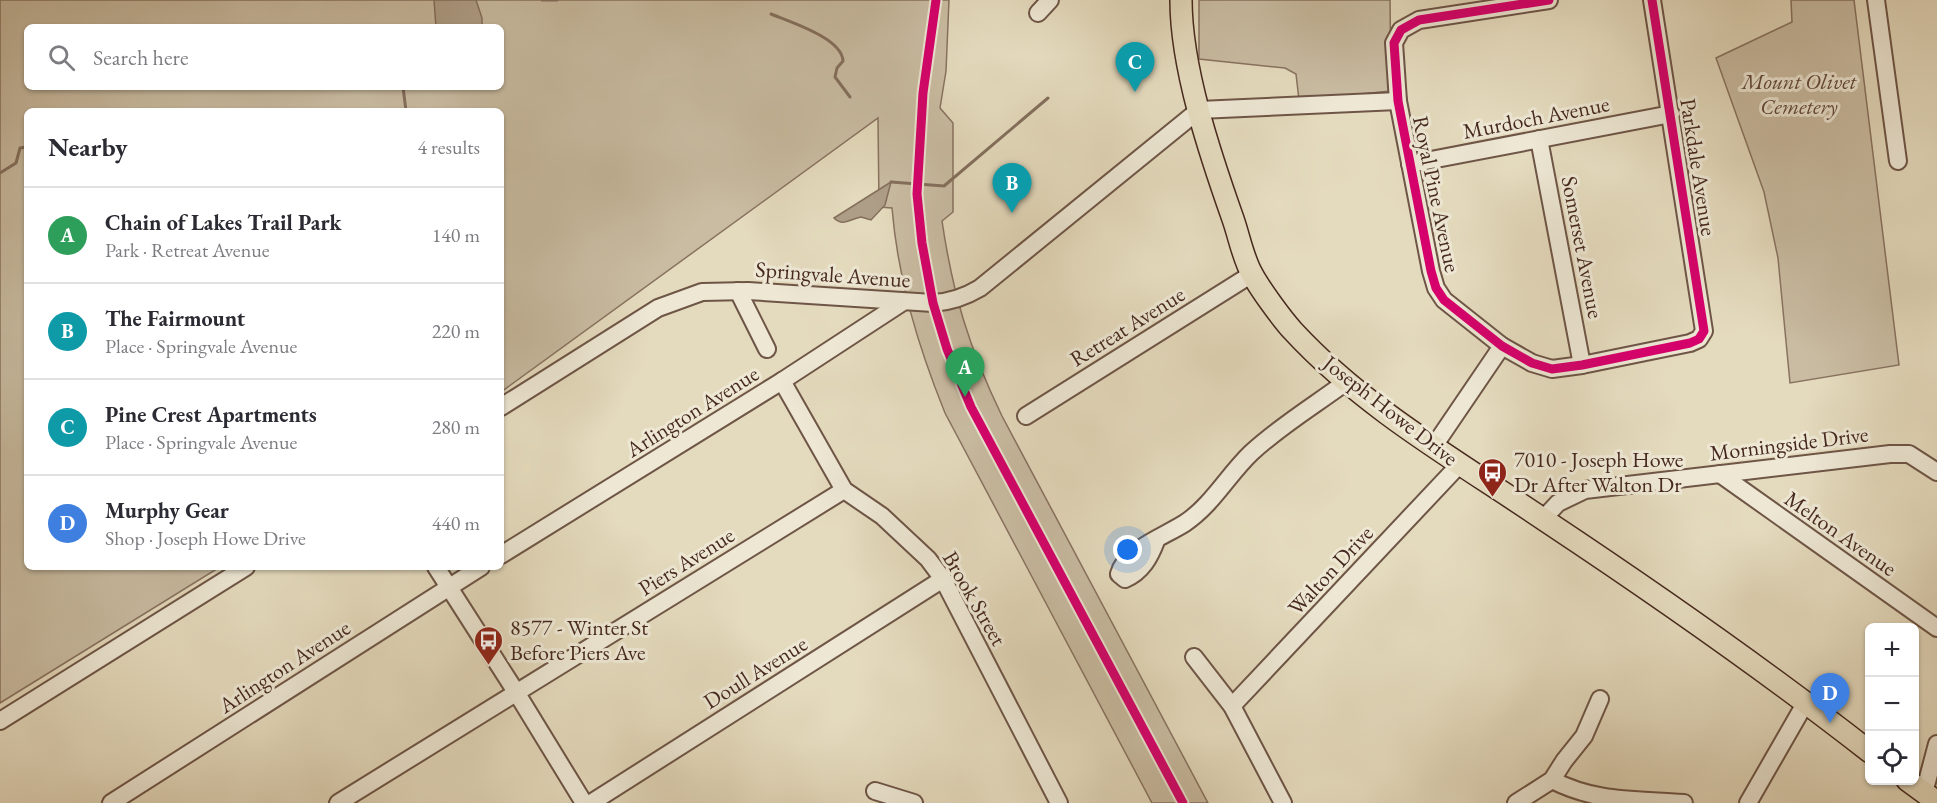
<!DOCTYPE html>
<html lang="en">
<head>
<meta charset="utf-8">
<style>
	body { margin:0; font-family:"EB Garamond",serif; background:#f2f2f3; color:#2b2b33 }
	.controls { position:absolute; right:18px; bottom:18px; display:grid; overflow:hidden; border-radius:9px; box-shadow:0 2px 4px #0004 }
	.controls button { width:54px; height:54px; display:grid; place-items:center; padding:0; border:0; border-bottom:2px solid #e1e1e2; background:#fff; color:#2b2b33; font:30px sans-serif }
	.you { position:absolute; left:1128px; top:550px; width:21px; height:21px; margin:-15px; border:4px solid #fff; border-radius:50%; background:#1a73e8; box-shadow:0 0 0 9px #1a73e833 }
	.badge { display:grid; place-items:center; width:39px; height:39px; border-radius:50%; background:#8f2418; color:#fff; font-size:20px; font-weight:700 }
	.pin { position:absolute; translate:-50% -50px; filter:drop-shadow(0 2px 3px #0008) }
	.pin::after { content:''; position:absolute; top:32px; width:21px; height:18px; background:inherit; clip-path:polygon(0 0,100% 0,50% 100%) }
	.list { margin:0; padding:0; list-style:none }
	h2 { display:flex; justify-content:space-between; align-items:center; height:78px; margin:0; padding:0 24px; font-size:26px }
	h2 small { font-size:20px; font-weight:400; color:#7c7c81 }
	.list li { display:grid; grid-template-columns:39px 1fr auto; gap:18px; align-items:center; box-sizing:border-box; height:96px; padding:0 24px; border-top:2px solid #e1e1e2 }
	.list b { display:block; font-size:22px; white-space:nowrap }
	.list p { margin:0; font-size:20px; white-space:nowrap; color:#7c7c81 }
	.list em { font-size:20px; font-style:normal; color:#7c7c81 }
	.icon { flex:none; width:33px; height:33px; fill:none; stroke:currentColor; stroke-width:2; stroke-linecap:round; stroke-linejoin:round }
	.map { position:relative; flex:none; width:1937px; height:803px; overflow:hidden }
	.search { position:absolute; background:#fff; box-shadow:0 2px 4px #0004; left:24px; top:24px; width:480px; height:66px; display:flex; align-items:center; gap:15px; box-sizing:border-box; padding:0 21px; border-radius:9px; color:#7c7c81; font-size:22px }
	.panel { position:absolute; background:#fff; box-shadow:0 2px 4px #0004; left:24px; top:108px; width:480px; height:462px; border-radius:9px }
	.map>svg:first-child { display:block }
	.green { fill:#c9bca2; stroke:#887260; stroke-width:1.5; fill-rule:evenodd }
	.water { fill:#ae9e87; stroke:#846f5d; stroke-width:1.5 }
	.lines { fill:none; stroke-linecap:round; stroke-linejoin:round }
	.stream { stroke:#846f5d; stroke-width:3 }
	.minor-casing { stroke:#6e5546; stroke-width:20 }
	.major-casing { stroke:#46291e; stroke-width:24 }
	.minor { stroke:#ede7d4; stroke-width:16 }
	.major { stroke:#e4dabd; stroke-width:21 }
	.cycleway-casing { stroke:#ede7d4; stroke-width:13 }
	.cycleway { stroke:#d6006c; stroke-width:9 }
	.labels { text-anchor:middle; stroke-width:6; stroke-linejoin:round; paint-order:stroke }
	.park-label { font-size:22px; font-style:italic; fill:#604638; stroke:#ede7d4 }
	.street-label { font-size:22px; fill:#46291e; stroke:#ede7d4 }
	.poi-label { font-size:22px; fill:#46291e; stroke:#ede7d4; text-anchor:start }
</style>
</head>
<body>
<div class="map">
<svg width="1937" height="803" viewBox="0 0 1937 803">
	<rect width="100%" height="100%" fill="#e4dabd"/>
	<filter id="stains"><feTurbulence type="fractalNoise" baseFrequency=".00333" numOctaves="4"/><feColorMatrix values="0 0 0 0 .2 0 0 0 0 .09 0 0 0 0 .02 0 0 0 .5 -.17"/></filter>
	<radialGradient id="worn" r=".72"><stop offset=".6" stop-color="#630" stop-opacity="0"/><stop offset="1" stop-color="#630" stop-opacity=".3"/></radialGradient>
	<!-- green -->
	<g class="green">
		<path d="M 0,0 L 949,0 L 946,71 L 940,108 L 953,123 L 953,212 L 942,221 C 953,295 969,348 1002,416 L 1208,803 L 1152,803 L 945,413 C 918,346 898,280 892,208 L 879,207 L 878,118 L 501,392 L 501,111 L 27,111 L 27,567 L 220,567 L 0,703 ZM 27,27 L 501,27 L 501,87 L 27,87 Z"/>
		<polygon points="1199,0 1390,0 1391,91 1299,100 1296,74 1285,68 1199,59"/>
		<polygon points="1791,0 1854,0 1899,365 1790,383 1778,258 1764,192 1716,58 1792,22"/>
	</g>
	<!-- water -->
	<g class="water">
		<polygon points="434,0 476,0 482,18 482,27 436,27"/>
		<path d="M 891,182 L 885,205 L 871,220 L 861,217 C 850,219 843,227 834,218 Z"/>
	</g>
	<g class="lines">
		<!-- stream -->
		<g class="stream">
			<polyline points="542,0 557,0"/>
			<path d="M 771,14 C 790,22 842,38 843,61 L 837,68 L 835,77 L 850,97"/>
			<polyline points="403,87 406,111"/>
			<polyline points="0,173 16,163 20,148 27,147"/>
			<polyline points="891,182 944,186 1048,98"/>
		</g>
		<defs>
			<g id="minor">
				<polyline points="1549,0 1419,20 1401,30 1394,43 1398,101 1431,271 1436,288 1444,300 1502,346 1532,363 1552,369 1582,365 1690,343 1699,339 1704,331 1652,0"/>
				<polyline points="1876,0 1898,161"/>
				<polyline points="1038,13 1050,0"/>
				<polyline points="1539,139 1582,365"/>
				<polyline points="1410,164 1671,114"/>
				<polyline points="738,291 767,349"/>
				<polyline points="782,381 844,490 882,516 928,559 943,579 1059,803"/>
				<path d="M 501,407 L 658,308 L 702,292 L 748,291 L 933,303 C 951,302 965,297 980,288 L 1199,110 L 1398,101"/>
				<polyline points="1026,416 1252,274"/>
				<polyline points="1434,446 1502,346"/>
				<polyline points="1720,474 1937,628"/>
				<polyline points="1543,519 1558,503 1585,490 1890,454 1909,454 1937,472"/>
				<path d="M 1156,541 C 1150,557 1142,572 1125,579 L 1119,574 C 1125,550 1165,536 1185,523 C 1212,505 1228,475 1251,453 C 1280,426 1315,405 1346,382"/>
				<polyline points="501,555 782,381 903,302"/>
				<polyline points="436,567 516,692 584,803"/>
				<polyline points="1194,657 1232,706 1283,803"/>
				<polyline points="1232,706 1460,464"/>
				<polyline points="0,721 246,567"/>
				<path d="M 1552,780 C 1597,803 1635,799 1684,803"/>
				<polyline points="875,791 914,803"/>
				<polyline points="1924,793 1937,744"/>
				<polyline points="111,803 481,567"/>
				<polyline points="338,803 844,490"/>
				<polyline points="591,803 943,579"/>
				<polyline points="1516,803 1552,780 1564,761 1584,736 1600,699"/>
				<polyline points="1748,803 1806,702"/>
			</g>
			<g id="major">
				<path d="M 1181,0 C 1181,68 1210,154 1233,219 C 1239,236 1243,258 1252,274 C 1260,289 1282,319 1293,331 C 1365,409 1459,462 1546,521 C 1656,594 1765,670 1870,752"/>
				<polyline points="1907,780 1937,802"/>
			</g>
		</defs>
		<!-- minor casing -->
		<use href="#minor" class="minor-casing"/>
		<!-- major casing -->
		<use href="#major" class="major-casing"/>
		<!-- minor -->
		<use href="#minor" class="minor"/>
		<!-- major -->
		<use href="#major" class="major"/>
		<defs>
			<g id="cycleway">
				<polyline points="936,0 923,93 917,194 922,243 933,303 947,349 971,407 1183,803"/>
				<polyline points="1549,0 1419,20 1401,30 1394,43 1398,101 1431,271 1436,288 1444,300 1502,346 1532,363 1552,369 1582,365 1690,343 1699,339 1704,331 1652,0"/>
			</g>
		</defs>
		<!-- cycleway casing -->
		<use href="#cycleway" class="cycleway-casing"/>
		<!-- cycleway -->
		<use href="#cycleway" class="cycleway"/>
	</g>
	<!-- icons -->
	<defs>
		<symbol id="bus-pin" viewBox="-11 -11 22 30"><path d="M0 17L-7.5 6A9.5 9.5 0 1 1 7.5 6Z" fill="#8f2418" stroke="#ede7d4"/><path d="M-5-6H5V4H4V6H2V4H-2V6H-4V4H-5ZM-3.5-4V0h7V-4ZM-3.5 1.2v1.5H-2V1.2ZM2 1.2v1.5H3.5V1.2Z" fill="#fff"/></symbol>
	</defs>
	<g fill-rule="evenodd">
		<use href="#bus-pin" x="1476" y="456" width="33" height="45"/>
		<use href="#bus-pin" x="472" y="624" width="33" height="45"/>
	</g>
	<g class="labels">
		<!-- park labels -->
		<g class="park-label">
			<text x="1799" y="89">Mount Olivet<tspan x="1799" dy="25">Cemetery</tspan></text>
		</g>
		<!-- street labels -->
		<g class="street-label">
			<text transform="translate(1536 117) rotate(-11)" y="8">Murdoch Avenue</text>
			<text transform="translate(1699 167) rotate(81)" y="8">Parkdale Avenue</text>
			<text transform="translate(1437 194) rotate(78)" y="8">Royal Pine Avenue</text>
			<text transform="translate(1583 247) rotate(79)" y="8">Somerset Avenue</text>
			<text transform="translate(833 274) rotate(4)" y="8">Springvale Avenue</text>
			<text transform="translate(1127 326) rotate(-32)" y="8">Retreat Avenue</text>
			<text transform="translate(1391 410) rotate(38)" y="8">Joseph Howe Drive</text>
			<text transform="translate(692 411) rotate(-32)" y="8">Arlington Avenue</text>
			<text transform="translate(1789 443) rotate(-7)" y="8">Morningside Drive</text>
			<text transform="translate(1841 533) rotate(35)" y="8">Melton Avenue</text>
			<text transform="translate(686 561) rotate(-32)" y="8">Piers Avenue</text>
			<text transform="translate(1330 570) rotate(-47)" y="8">Walton Drive</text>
			<text transform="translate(975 598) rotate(60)" y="8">Brook Street</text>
			<text transform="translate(284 666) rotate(-33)" y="8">Arlington Avenue</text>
			<text transform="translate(755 672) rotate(-32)" y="8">Doull Avenue</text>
		</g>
		<!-- poi labels -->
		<g class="poi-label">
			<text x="1514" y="467">7010 - Joseph Howe<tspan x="1514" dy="25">Dr After Walton Dr</tspan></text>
			<text x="510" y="635">8577 - Winter St<tspan x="510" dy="25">Before Piers Ave</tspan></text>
		</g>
	</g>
	<rect width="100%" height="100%" filter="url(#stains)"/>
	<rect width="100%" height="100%" fill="url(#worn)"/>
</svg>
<div class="controls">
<button>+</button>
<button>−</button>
<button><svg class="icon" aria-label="locate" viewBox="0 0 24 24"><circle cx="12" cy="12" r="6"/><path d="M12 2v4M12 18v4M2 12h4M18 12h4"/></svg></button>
</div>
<div class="you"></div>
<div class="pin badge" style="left:965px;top:397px;background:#2e9e5b">A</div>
<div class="pin badge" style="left:1012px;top:213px;background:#0f9aa8">B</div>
<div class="pin badge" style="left:1135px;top:92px;background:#0f9aa8">C</div>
<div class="pin badge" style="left:1830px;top:723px;background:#3f7fe0">D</div>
<div class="search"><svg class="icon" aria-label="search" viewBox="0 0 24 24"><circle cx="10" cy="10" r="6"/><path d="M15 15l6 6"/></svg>Search here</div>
<section class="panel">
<h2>Nearby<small>4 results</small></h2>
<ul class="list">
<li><span class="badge" style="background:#2e9e5b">A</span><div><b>Chain of Lakes Trail Park</b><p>Park · Retreat Avenue</p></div><em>140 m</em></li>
<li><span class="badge" style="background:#0f9aa8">B</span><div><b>The Fairmount</b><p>Place · Springvale Avenue</p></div><em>220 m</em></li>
<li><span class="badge" style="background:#0f9aa8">C</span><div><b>Pine Crest Apartments</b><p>Place · Springvale Avenue</p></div><em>280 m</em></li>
<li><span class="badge" style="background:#3f7fe0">D</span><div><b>Murphy Gear</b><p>Shop · Joseph Howe Drive</p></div><em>440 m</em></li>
</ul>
</section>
</div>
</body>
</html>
